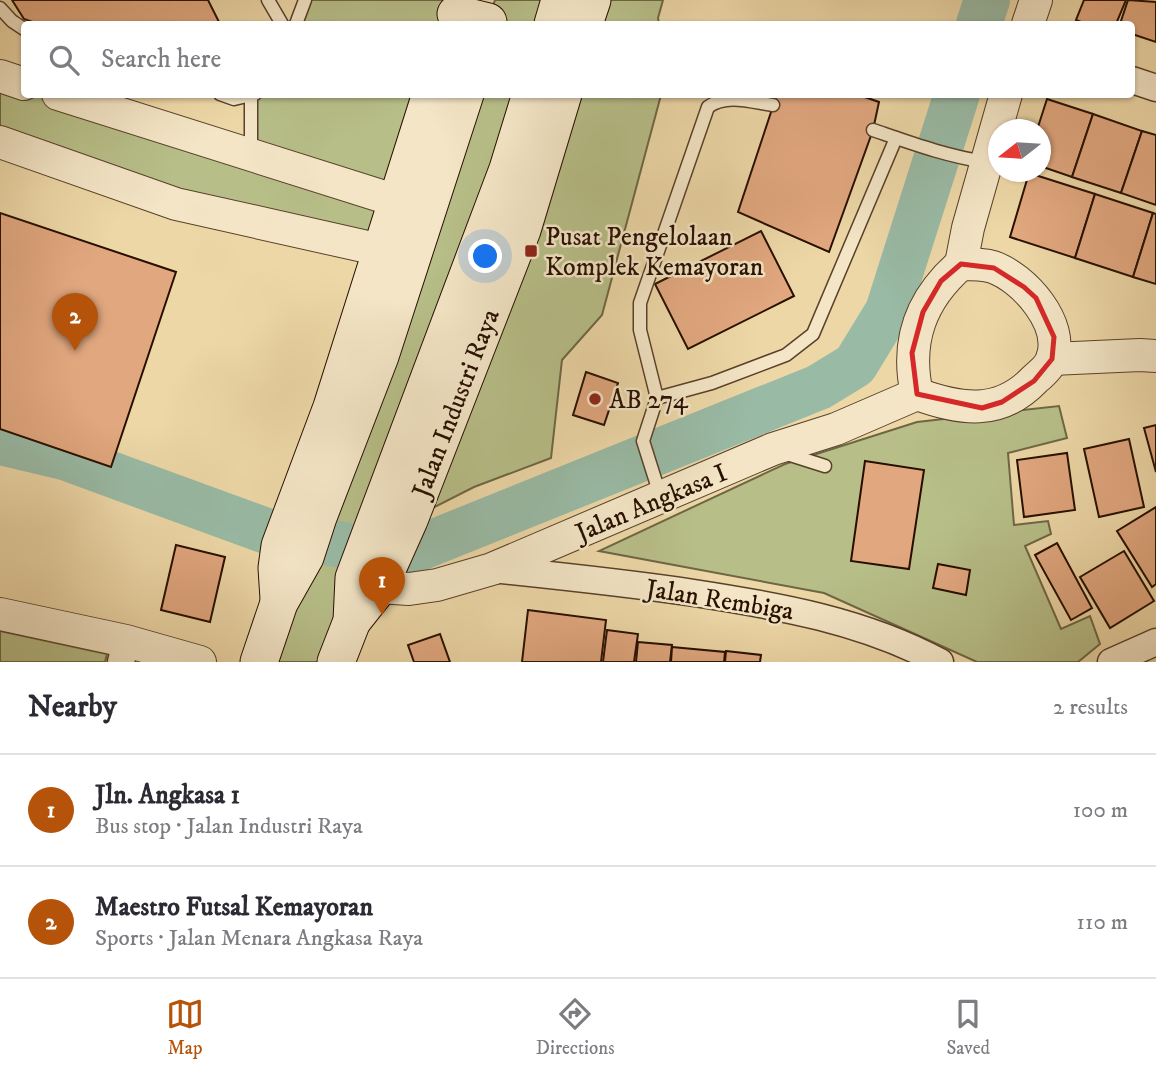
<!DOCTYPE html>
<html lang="en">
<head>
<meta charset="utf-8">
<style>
	body { margin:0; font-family:"IM FELL DW Pica",serif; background:#f7f7f7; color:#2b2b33 }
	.compass { position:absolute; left:988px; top:119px; width:63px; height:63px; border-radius:50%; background:#fff; box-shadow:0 2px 5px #0004; rotate:253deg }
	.you { position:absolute; left:486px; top:257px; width:24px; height:24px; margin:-18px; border:5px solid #fff; border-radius:50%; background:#1a73e8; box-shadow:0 0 0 10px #1a73e833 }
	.badge { display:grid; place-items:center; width:46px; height:46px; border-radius:50%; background:#b45309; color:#fff; font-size:23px; font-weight:700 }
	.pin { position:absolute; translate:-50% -58px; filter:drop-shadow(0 2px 4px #0008) }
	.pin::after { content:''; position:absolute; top:37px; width:24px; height:21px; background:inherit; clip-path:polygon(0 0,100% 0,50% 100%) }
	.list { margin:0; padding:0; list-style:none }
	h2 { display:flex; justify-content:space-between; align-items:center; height:91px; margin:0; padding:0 28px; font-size:30px }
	h2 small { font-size:23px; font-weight:400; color:#7c7c81 }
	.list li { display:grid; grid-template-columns:46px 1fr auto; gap:21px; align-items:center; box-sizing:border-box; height:112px; padding:0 28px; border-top:2px solid #e1e1e2 }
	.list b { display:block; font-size:26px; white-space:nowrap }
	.list p { margin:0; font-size:23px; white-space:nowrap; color:#7c7c81 }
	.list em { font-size:23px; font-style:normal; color:#7c7c81 }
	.icon { flex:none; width:38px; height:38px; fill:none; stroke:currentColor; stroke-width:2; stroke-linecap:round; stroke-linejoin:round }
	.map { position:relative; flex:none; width:1156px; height:662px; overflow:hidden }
	.search { position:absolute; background:#fff; box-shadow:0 2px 5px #0004; left:21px; right:21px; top:21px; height:77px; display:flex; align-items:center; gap:18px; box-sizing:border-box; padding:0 24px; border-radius:7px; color:#7c7c81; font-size:26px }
	.sheet { height:315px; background:#fff }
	nav { display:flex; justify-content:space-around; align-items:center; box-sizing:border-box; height:98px; border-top:2px solid #e1e1e2; background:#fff; font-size:19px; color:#7c7c81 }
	nav a { display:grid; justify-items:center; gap:4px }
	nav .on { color:#b45309 }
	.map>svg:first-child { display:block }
	.green { fill:#b7be88; stroke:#6f6644; stroke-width:2 }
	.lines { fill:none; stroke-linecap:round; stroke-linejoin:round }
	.river { stroke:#99baa5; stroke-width:46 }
	.building { fill:#e1a77f; stroke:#270f00; stroke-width:2 }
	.service-casing { stroke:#58412a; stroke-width:15 }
	.minor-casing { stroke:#58412a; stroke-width:29 }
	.tertiary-casing { stroke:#58412a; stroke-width:34 }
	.secondary-casing { stroke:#270f00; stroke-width:39 }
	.service { stroke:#f3e5c6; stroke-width:12 }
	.minor { stroke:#f3e5c6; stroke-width:26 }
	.tertiary { stroke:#f3e5c6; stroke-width:32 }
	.secondary { stroke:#f3e5c6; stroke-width:37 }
	.marked { fill:none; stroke:#d62828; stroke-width:5; stroke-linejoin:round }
	.poi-dot { fill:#8f2418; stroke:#f3e5c6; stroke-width:2.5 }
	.labels { text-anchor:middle; stroke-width:5; stroke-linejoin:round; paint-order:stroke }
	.poi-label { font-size:26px; fill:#270f00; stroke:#f3e5c6; text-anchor:start }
	.street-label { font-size:26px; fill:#270f00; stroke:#f3e5c6 }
</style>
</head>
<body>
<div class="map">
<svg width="1156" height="662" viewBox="0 0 1156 662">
	<rect width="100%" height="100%" fill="#edd7a7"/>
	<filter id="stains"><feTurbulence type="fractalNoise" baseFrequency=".00286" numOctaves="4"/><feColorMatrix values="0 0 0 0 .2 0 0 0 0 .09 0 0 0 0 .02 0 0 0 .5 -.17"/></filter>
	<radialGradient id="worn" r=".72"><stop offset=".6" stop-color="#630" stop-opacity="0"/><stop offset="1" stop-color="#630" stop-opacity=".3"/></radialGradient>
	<!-- green -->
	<g class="green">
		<polygon points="307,0 460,0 453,24 298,24"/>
		<polygon points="495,0 560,0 552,24 487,24"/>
		<polygon points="594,0 663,0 658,18 659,24 586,24"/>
		<polygon points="0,79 24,94 50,95 251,155 252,97 258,95 431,95 381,250 0,140"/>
		<polygon points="465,95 531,95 336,662 259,662"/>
		<polygon points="564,95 661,95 602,315 562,360 551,458 474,487 409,520"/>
		<polygon points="1059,406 1067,438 1008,453 1014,525 1048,521 1051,534 1025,546 1061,629 1090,616 1100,644 1078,662 977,662 824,593 599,551 785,464 917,422"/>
		<polygon points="0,631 107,654 105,662 0,662"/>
	</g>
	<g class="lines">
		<!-- river -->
		<g class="river">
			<polyline points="979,24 987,0"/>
			<polyline points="0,442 64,457 272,533 402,555 819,387 855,365 888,311 957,94"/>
		</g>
	</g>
	<!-- building -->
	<g class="building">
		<polygon points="12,0 208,0 220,24 38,24 24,19"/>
		<polygon points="1084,0 1126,0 1116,24 1086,24 1076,20"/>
		<polygon points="1128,0 1156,2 1156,42 1132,34 1132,24 1120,24"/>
		<polygon points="777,94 856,94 879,102 873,130 829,252 738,212"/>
		<polygon points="1047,99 1093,114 1072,177 1040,166 1040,130 1037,130"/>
		<polygon points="1093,114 1142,131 1121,193 1072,177"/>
		<polygon points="1142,131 1156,135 1156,205 1121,193"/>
		<polygon points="1029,173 1095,194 1075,258 1010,237"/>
		<polygon points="1095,194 1153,213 1133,277 1075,258"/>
		<polygon points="0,213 176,272 111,467 0,429"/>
		<polygon points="1153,213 1156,214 1156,284 1133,277"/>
		<polygon points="761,231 794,296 688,349 655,284"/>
		<polygon points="586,372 618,383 604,425 573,415"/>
		<polygon points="1156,425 1156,472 1144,428"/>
		<polygon points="1129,439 1144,507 1099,517 1084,449"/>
		<polygon points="1067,453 1075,510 1024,517 1017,460"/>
		<polygon points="865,461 924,470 909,569 851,561"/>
		<polygon points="1156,507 1156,584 1152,587 1117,531"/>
		<polygon points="1057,543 1092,608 1071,620 1035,555"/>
		<polygon points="176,545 225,557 210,622 161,610"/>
		<polygon points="1124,551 1154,601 1110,628 1080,577"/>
		<polygon points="938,564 970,570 966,595 933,588"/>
		<polygon points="528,610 606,620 601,662 522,662"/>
		<polygon points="607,630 638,634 634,662 603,662"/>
		<polygon points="440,634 450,662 414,662 408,645"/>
		<polygon points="638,642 672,645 670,662 636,662"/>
		<polygon points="672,647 725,652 724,662 671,662"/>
		<polygon points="726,651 761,655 760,662 725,662"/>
	</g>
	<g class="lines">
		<defs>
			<g id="service">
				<polyline points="268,0 282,24"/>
				<polyline points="0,8 12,21 24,29"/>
				<polyline points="296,24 305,0"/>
				<polyline points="220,94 234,99 255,94"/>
				<path d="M 873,130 C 911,143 946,156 986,162"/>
				<polyline points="251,152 251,97"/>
				<polyline points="657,398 712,383 786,355 813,334 896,138"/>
				<polyline points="784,453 825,466"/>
				<path d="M 661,498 L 643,441 L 657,398 L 640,330 L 640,303 L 708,107 C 726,93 752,102 773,105"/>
			</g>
			<g id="minor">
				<polyline points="1132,80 1156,88"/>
				<path d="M 492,569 C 560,576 627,583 694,593 C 779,606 864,621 940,662"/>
				<polyline points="121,662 126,641"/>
				<polyline points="1111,662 1156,642"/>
			</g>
			<g id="tertiary">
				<polyline points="1028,24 1036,0"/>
				<polyline points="0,76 24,84"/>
				<polyline points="58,94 397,201"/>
				<polyline points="0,142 176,204 381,250"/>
				<path d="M 961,264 C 971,264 983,264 993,267 C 1024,278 1065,324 1052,359 C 1050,366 1041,374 1035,379 C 1000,416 961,410 917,394 C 905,341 921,299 961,264 Z"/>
				<polyline points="961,264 968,228 1006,94"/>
				<polyline points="1052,359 1140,355 1156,356"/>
				<polyline points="379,587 409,589 437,585 492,569 773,449 836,429 917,394"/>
				<polyline points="0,614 126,641 200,662"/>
			</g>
			<g id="secondary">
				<polyline points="456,14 488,22"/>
				<polyline points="553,24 560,0"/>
				<polyline points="584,24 592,0"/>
				<polyline points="279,599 277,568 280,546 332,407 431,94"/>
				<polyline points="352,621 379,587 409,520 522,230 563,94"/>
				<polyline points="259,662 279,603 305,557 318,517 380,356 465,94"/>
				<polyline points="336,662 352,621 354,578 508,169 531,94"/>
			</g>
		</defs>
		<!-- service casing -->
		<use href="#service" class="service-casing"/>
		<!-- minor casing -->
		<use href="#minor" class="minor-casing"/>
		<!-- tertiary casing -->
		<use href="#tertiary" class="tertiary-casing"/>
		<!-- secondary casing -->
		<use href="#secondary" class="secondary-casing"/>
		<!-- service -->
		<use href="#service" class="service"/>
		<!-- minor -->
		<use href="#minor" class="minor"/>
		<!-- tertiary -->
		<use href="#tertiary" class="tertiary"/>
		<!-- secondary -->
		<use href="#secondary" class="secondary"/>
	</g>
	<!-- marked area -->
	<path class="marked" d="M 961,264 L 994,268 L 1024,287 L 1036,298 L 1054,337 L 1052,359 L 1034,381 L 1002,402 L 982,408 L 917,394 L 912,353 L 923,312 L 941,281 Z"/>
	<!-- markers -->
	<g class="poi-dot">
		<rect x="524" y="244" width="14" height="14" rx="3.5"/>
		<circle cx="595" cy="399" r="7"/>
	</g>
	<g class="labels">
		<!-- poi labels -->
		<g class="poi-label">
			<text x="545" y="245">Pusat Pengelolaan<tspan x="545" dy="30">Komplek Kemayoran</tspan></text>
			<text x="609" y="408">AB 274</text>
		</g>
		<!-- street labels -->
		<g class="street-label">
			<text transform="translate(455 403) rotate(-69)" y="9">Jalan Industri Raya</text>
			<text transform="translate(651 502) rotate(-23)" y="9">Jalan Angkasa I</text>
			<text transform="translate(720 599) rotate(9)" y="9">Jalan Rembiga</text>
		</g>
	</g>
	<rect width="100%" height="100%" filter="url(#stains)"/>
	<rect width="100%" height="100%" fill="url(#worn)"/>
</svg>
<svg class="compass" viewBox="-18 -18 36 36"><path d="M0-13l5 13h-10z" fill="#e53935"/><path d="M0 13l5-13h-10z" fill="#7c7c81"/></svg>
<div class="you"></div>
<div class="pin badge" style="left:382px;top:615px">1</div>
<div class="pin badge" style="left:75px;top:351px">2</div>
<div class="search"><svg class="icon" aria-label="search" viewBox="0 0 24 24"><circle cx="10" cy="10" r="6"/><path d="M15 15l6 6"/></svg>Search here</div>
</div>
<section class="sheet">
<h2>Nearby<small>2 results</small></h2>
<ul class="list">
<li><span class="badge">1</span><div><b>Jln. Angkasa 1</b><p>Bus stop · Jalan Industri Raya</p></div><em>100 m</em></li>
<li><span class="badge">2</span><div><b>Maestro Futsal Kemayoran</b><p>Sports · Jalan Menara Angkasa Raya</p></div><em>110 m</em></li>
</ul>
</section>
<nav>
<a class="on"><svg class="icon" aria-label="map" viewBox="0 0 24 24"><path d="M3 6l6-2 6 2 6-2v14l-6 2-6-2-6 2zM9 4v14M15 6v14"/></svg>Map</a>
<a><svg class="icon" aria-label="directions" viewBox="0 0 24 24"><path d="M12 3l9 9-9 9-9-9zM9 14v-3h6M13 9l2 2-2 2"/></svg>Directions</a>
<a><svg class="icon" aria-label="saved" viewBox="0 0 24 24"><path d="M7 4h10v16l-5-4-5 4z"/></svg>Saved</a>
</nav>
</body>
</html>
